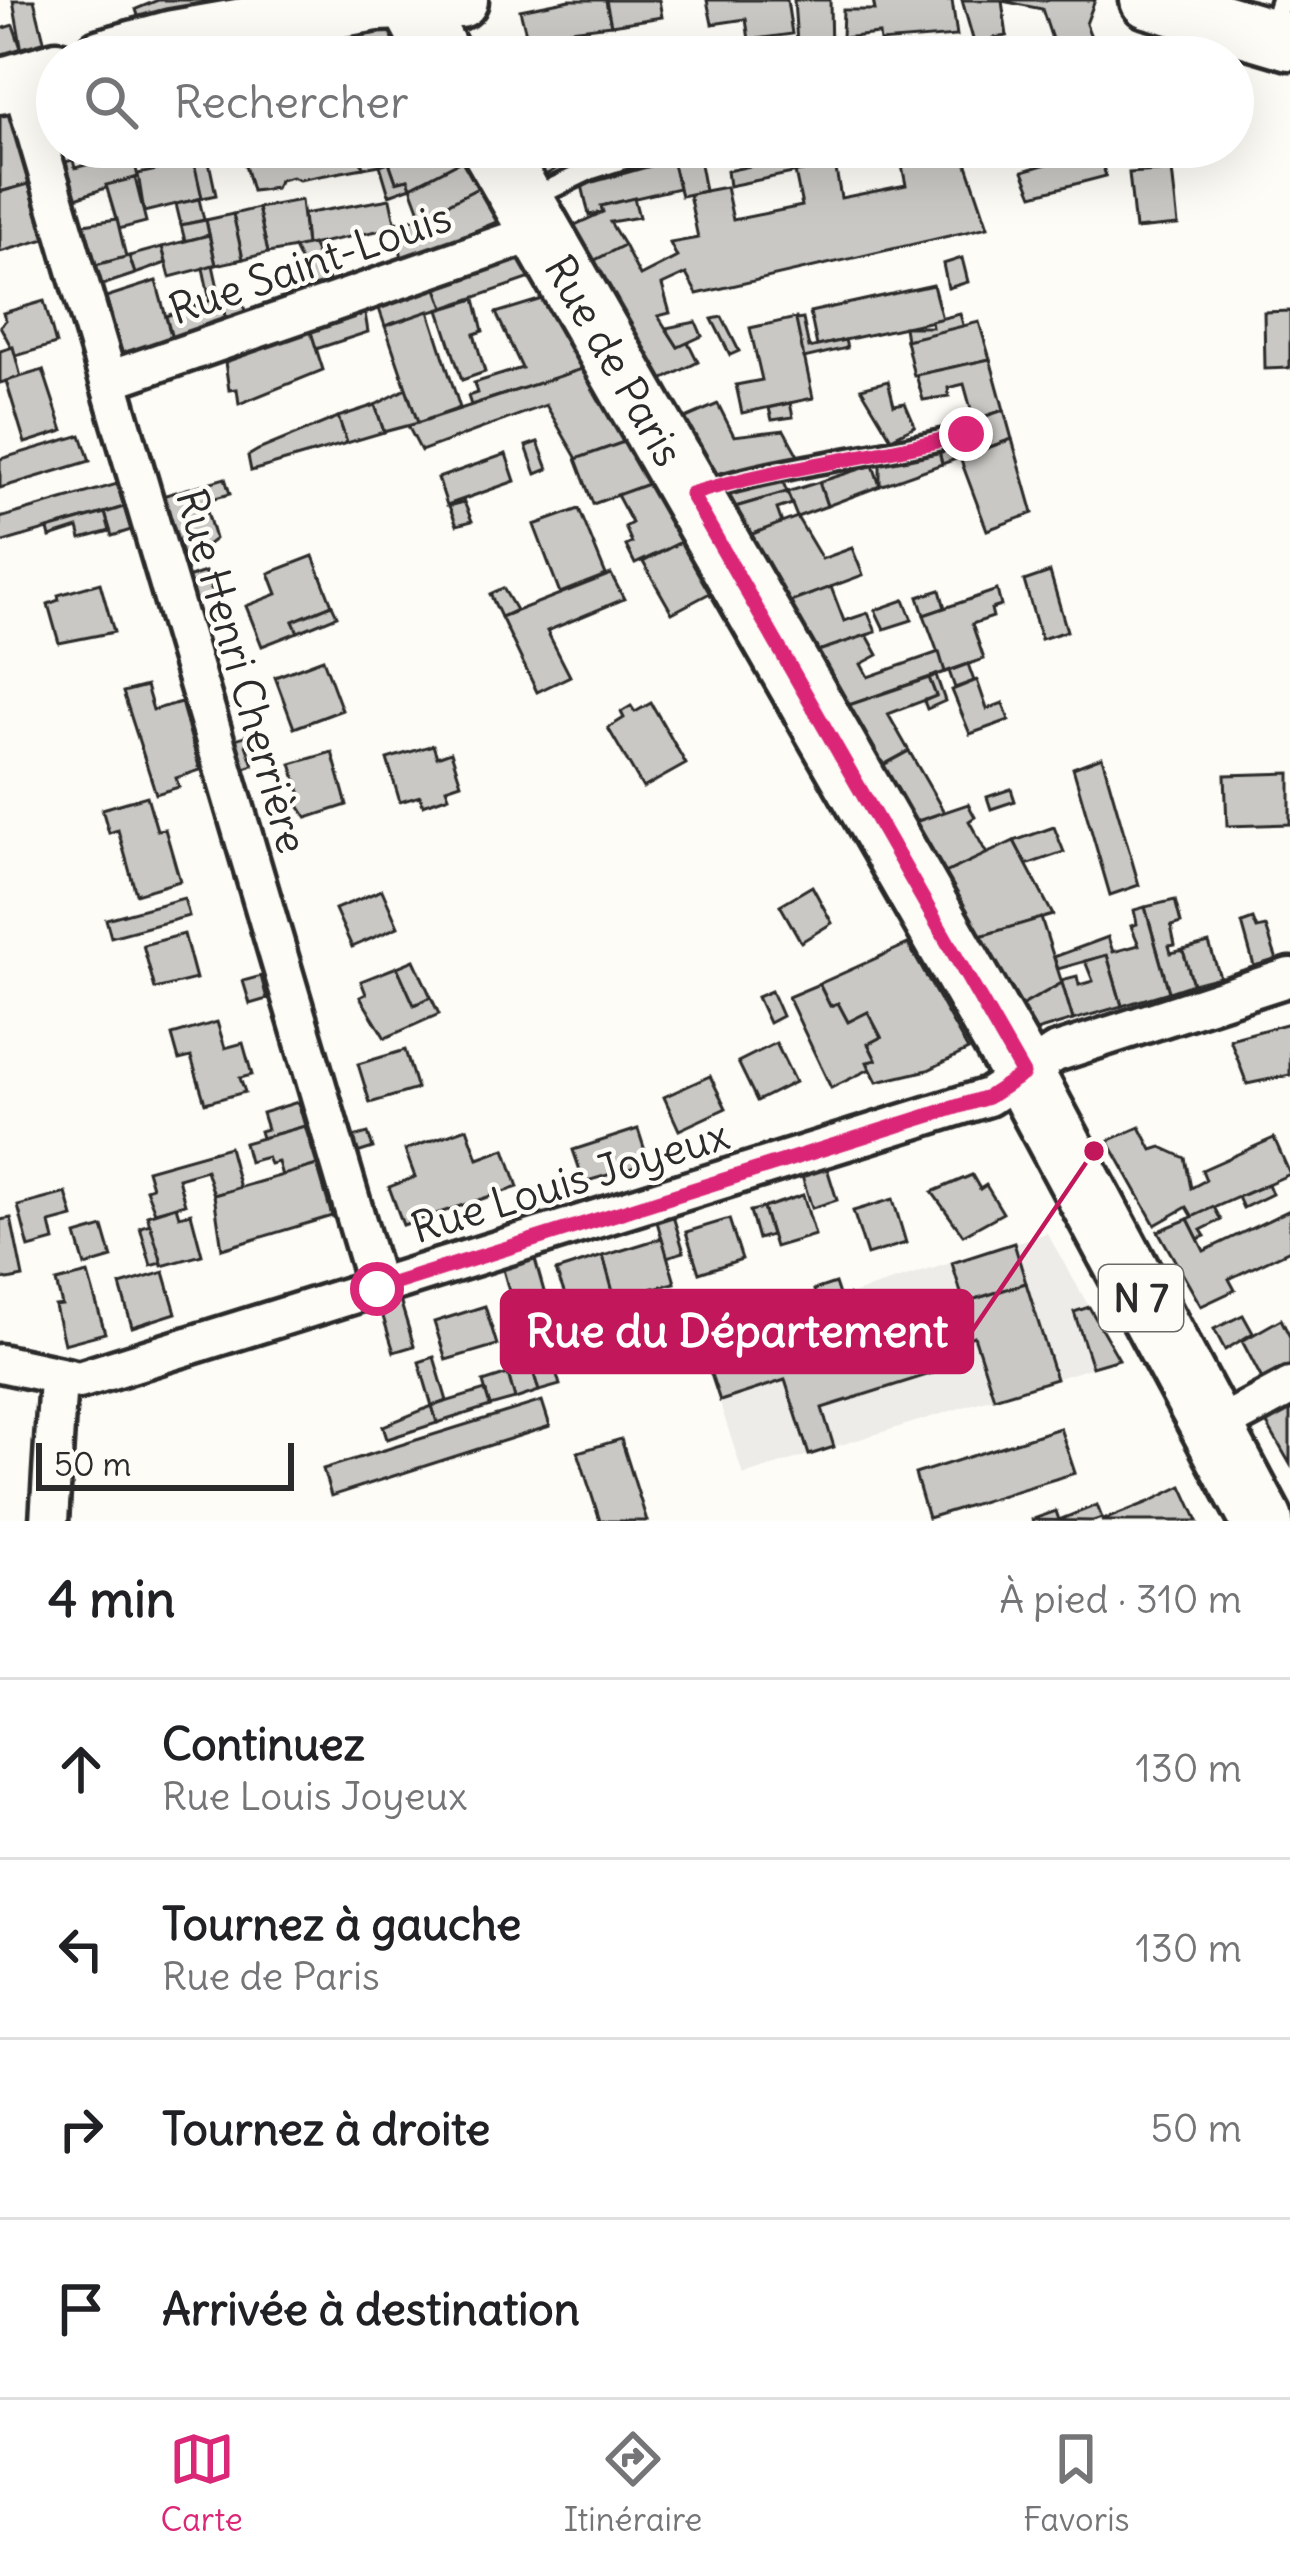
<!DOCTYPE html>
<html lang="fr">
<head>
<meta charset="utf-8">
<style>
	body { margin:0; font-family:Delius,sans-serif; background:#f2f2f2; color:#202124 }
	.scale { position:absolute; left:36px; bottom:30px; width:258px; box-sizing:border-box; padding-left:12px; border:6px solid #2b2b2b; border-top:0; font-size:33px; line-height:42px; white-space:nowrap; color:#2b2b2b; -webkit-text-stroke:9px #fdfcf7; paint-order:stroke }
	.stop { position:absolute; width:36px; height:36px; margin:-27px; border:9px solid #db2777; border-radius:50%; background:#fff }
	.stop.end { background:#db2777; border-color:#fff; box-shadow:0 3px 12px #0008 }
	.list { margin:0; padding:0; list-style:none }
	h2 { display:flex; justify-content:space-between; align-items:center; height:156px; margin:0; padding:0 48px; font-size:51px }
	h2 small { font-size:39px; font-weight:400; color:#757577 }
	.list li { display:grid; grid-template-columns:78px 1fr auto; gap:36px; align-items:center; box-sizing:border-box; height:180px; padding:0 48px; border-top:3px solid #e0e0e0 }
	.list b { display:block; font-size:45px; white-space:nowrap }
	.list p { margin:0; font-size:39px; white-space:nowrap; color:#757577 }
	.list em { font-size:39px; font-style:normal; color:#757577 }
	.icon { flex:none; width:66px; height:66px; fill:none; stroke:currentColor; stroke-width:2; stroke-linecap:round; stroke-linejoin:round }
	.map { position:relative; flex:none; width:1290px; height:1521px; overflow:hidden }
	.search { position:absolute; background:#fff; box-shadow:0 12px 48px #0002; left:36px; right:36px; top:36px; height:132px; display:flex; align-items:center; gap:30px; box-sizing:border-box; padding:0 42px; border-radius:66px; color:#757577; font-size:45px }
	.sheet { height:876px; background:#fff }
	nav { display:flex; justify-content:space-around; align-items:center; box-sizing:border-box; height:168px; border-top:3px solid #e0e0e0; background:#fff; font-size:33px; color:#757577 }
	nav a { display:grid; justify-items:center; gap:6px }
	nav .on { color:#db2777 }
	.map>svg:first-child { display:block }
	.built { fill:#edece8 }
	.building { fill:#c9c8c4; stroke:#2b2b2b; stroke-width:3 }
	.lines { fill:none; stroke-linecap:round; stroke-linejoin:round }
	.lane-casing { stroke:#2b2b2b; stroke-width:27 }
	.street-casing { stroke:#2b2b2b; stroke-width:45 }
	.secondary-casing { stroke:#2b2b2b; stroke-width:63 }
	.primary-casing { stroke:#2b2b2b; stroke-width:69 }
	.lane { stroke:#fdfcf7; stroke-width:18 }
	.street { stroke:#fdfcf7; stroke-width:36 }
	.secondary { stroke:#fdfcf7; stroke-width:54 }
	.primary { stroke:#fdfcf7; stroke-width:60 }
	.route { stroke:#db2777; stroke-width:15 }
	.labels { text-anchor:middle; stroke-width:9; stroke-linejoin:round; paint-order:stroke }
	.shield { fill:#fdfcf7; stroke:#6a6a68; stroke-width:3 }
	.shield-label { font-size:39px; font-weight:bold; fill:#2b2b2b }
	.street-label { font-size:42px; fill:#2b2b2b; stroke:#fdfcf7 }
	.leader { fill:none; stroke:#c2185b; stroke-width:4.5 }
	.callout-dot { fill:#c2185b; stroke:#fdfcf7; stroke-width:4.5 }
	.callout { fill:#c2185b; stroke:#c2185b; stroke-width:4.5 }
	.callout-label { font-size:45px; text-anchor:middle; font-weight:bold; fill:#fff }
</style>
</head>
<body>
<div class="map">
<svg width="1290" height="1521" viewBox="0 0 1290 1521">
	<rect width="100%" height="100%" fill="#fdfcf7"/>
	<filter id="ink" filterUnits="userSpaceOnUse"><feTurbulence type="fractalNoise" baseFrequency=".00833" numOctaves="2"/><feDisplacementMap in="SourceGraphic" scale="24" xChannelSelector="R" yChannelSelector="G"/><feConvolveMatrix kernelMatrix="1 2 1 2 8 2 1 2 1" color-interpolation-filters="sRGB"/></filter>
	<g filter="url(#ink)">
		<!-- built -->
		<polygon class="built" points="1047,1233 1119,1359 743,1475 700,1341"/>
		<!-- building -->
		<g class="building">
			<polygon points="13,0 34,0 45,44 22,51"/>
			<polygon points="158,0 230,0 233,6 139,19 136,9"/>
			<polygon points="570,0 606,0 611,25 570,30 574,46 586,45 589,57 532,57 520,10"/>
			<polygon points="606,0 659,0 662,17 611,25"/>
			<polygon points="707,0 787,0 792,34 749,40 746,19 712,24"/>
			<polygon points="794,0 830,0 831,56 798,57"/>
			<polygon points="873,0 952,0 957,36 880,42 879,34 842,38 843,10 875,10"/>
			<polygon points="962,0 1095,0 1086,24 1099,57 1058,57 1042,9 1002,1 1007,36 993,38 997,57 978,57"/>
			<polygon points="13,25 22,51 0,58 0,29"/>
			<polygon points="392,26 403,46 364,53 366,57 230,57 228,47"/>
			<polygon points="403,46 409,57 364,53 398,48"/>
			<polygon points="0,102 7,106 29,184 0,192"/>
			<polygon points="108,147 131,147 138,177 76,198 65,162 73,160 75,168 101,161 99,154 109,152"/>
			<polygon points="240,147 359,147 363,168 299,180 292,177 280,180 276,188 252,191"/>
			<polygon points="359,147 376,147 380,165 363,168"/>
			<polygon points="396,147 459,147 465,159 411,187 408,179 396,182 389,162 400,158"/>
			<polygon points="527,147 581,147 584,152 544,176"/>
			<polygon points="847,147 858,150 859,159 817,168 815,152"/>
			<polygon points="919,147 961,147 988,227 697,294 686,274 662,285 670,313 658,316 678,347 688,342 698,362 660,381 593,261 624,245 640,276 677,257 670,243 698,238 689,194 726,187 733,220 802,206 795,172 817,168 835,164 841,198 906,185 899,151"/>
			<polygon points="206,148 216,195 202,198 190,152"/>
			<polygon points="697,148 705,191 681,196 670,154"/>
			<polygon points="1097,149 1106,176 1033,195 1023,171"/>
			<polygon points="815,152 817,168 729,186 727,171"/>
			<polygon points="465,159 480,187 422,217 411,187"/>
			<polygon points="672,160 679,188 601,206 603,212 589,215 582,185"/>
			<polygon points="194,162 202,198 144,212 138,174"/>
			<polygon points="389,162 396,182 408,179 411,187 389,195 380,165"/>
			<polygon points="1172,170 1178,225 1135,229 1129,173"/>
			<polygon points="135,178 146,222 119,229 106,185"/>
			<polygon points="29,184 45,239 0,252 0,192"/>
			<polygon points="480,187 499,221 402,261 397,222 420,218"/>
			<polygon points="634,198 639,217 610,222 624,245 593,261 573,226 603,212 601,206"/>
			<polygon points="199,199 204,220 181,225 176,204"/>
			<polygon points="390,199 396,227 306,246 303,214"/>
			<polygon points="301,200 306,246 268,253 258,208"/>
			<polygon points="258,208 268,253 243,259 233,214"/>
			<polygon points="233,214 243,259 216,265 206,220"/>
			<polygon points="117,219 126,257 96,265 84,224"/>
			<polygon points="206,220 209,235 185,241 181,225"/>
			<polygon points="209,235 216,265 170,277 162,247"/>
			<polygon points="312,244 331,285 315,291 294,248"/>
			<polygon points="162,247 166,263 135,274 129,256"/>
			<polygon points="518,255 531,278 444,308 435,283"/>
			<polygon points="129,256 135,274 102,285 96,265"/>
			<polygon points="962,258 968,282 948,288 943,264"/>
			<polygon points="213,265 220,297 210,301 203,268"/>
			<polygon points="156,281 172,339 122,353 106,297"/>
			<polygon points="435,283 444,308 385,326 377,303"/>
			<polygon points="933,285 942,319 817,346 810,312"/>
			<polygon points="240,295 246,314 226,320 221,301"/>
			<polygon points="220,297 226,320 172,339 166,316"/>
			<polygon points="475,299 483,331 474,334 485,372 462,380 439,310"/>
			<polygon points="542,299 582,369 471,405 468,396 477,393 474,383 522,368 496,313"/>
			<polygon points="44,301 56,344 16,356 0,326 6,320 3,313"/>
			<polygon points="364,307 368,332 316,349 309,326"/>
			<polygon points="429,311 460,408 418,423 385,326"/>
			<polygon points="1290,311 1290,368 1265,369 1264,312"/>
			<polygon points="960,314 964,328 906,340 904,327 932,327 931,321"/>
			<polygon points="722,317 739,351 730,355 712,319"/>
			<polygon points="796,318 813,398 742,413 736,385 762,380 750,328"/>
			<polygon points="803,319 809,348 845,340 847,348 804,358 796,320"/>
			<polygon points="696,322 702,336 678,347 666,328"/>
			<polygon points="979,322 990,359 914,376 906,340"/>
			<polygon points="309,326 323,370 239,404 237,389 229,390 224,355"/>
			<polygon points="13,347 21,377 0,383 0,351"/>
			<polygon points="990,359 1004,410 974,420 964,384 948,388 949,396 923,400 916,375"/>
			<polygon points="582,369 624,442 577,459 546,405 421,451 408,426"/>
			<polygon points="43,370 63,431 25,443 6,381"/>
			<polygon points="888,381 894,405 905,403 915,426 891,438 861,388"/>
			<polygon points="406,389 418,423 384,432 375,405"/>
			<polygon points="790,403 793,417 772,420 769,408"/>
			<polygon points="718,404 734,436 784,430 801,461 716,481 681,420"/>
			<polygon points="375,405 384,432 347,443 338,417"/>
			<polygon points="1004,410 1012,439 942,464 939,451 980,441 974,420"/>
			<polygon points="338,417 347,443 251,471 248,456 258,450"/>
			<polygon points="81,435 90,461 0,488 0,459"/>
			<polygon points="1012,439 1033,513 987,530 960,458"/>
			<polygon points="538,442 548,469 536,474 526,446"/>
			<polygon points="624,442 648,484 593,504 576,459"/>
			<polygon points="920,451 921,456 939,451 942,464 880,486 880,459"/>
			<polygon points="506,454 515,481 447,505 438,478"/>
			<polygon points="873,465 880,486 827,506 819,482"/>
			<polygon points="780,475 787,492 732,508 716,481"/>
			<polygon points="225,478 230,494 204,501 215,539 182,564 162,496"/>
			<polygon points="819,482 827,506 797,517 787,492"/>
			<polygon points="117,484 124,507 0,543 0,518"/>
			<polygon points="648,484 681,542 635,564 626,546 632,543 625,527 632,523 617,495"/>
			<polygon points="787,492 792,504 777,509 782,523 747,536 732,508"/>
			<polygon points="464,502 472,521 457,525 449,506"/>
			<polygon points="124,507 131,530 112,536 105,513"/>
			<polygon points="579,509 606,575 560,593 534,525"/>
			<polygon points="105,513 110,531 81,539 78,528 50,537 48,529"/>
			<polygon points="797,517 822,559 852,548 863,575 785,604 747,536"/>
			<polygon points="681,542 710,593 672,613 643,562"/>
			<polygon points="313,556 332,605 293,621 298,632 262,646 246,606 277,594 269,573"/>
			<polygon points="205,572 213,595 194,603 187,578"/>
			<polygon points="1050,572 1067,631 1041,639 1024,581"/>
			<polygon points="611,574 624,599 547,631 570,676 537,692 501,617"/>
			<polygon points="100,583 114,632 59,643 48,604 59,600 58,595"/>
			<polygon points="831,587 844,621 868,613 876,632 812,653 785,604"/>
			<polygon points="503,588 516,610 501,617 490,594"/>
			<polygon points="940,590 945,608 924,615 918,597"/>
			<polygon points="997,590 1001,606 991,609 993,617 972,624 984,659 945,672 924,615"/>
			<polygon points="904,600 912,620 884,629 875,610"/>
			<polygon points="332,605 337,616 298,632 293,621"/>
			<polygon points="867,635 878,655 861,664 868,677 939,652 945,672 843,707 812,653"/>
			<polygon points="323,659 342,710 294,728 275,677"/>
			<polygon points="968,664 974,681 955,688 949,671"/>
			<polygon points="936,675 945,701 927,709 924,701 936,696 929,678"/>
			<polygon points="929,678 936,696 888,714 909,751 878,768 843,707"/>
			<polygon points="977,680 987,709 1003,703 1009,720 970,734 952,690"/>
			<polygon points="146,686 153,710 181,702 200,770 176,778 179,787 156,794 123,692"/>
			<polygon points="651,703 686,764 643,788 608,728 624,718 621,712 631,706 635,712"/>
			<polygon points="257,732 260,740 246,745 253,765 243,769 235,739"/>
			<polygon points="433,745 437,757 451,752 461,783 446,788 449,796 423,805 420,796 400,802 387,759"/>
			<polygon points="909,751 944,812 909,824 878,768"/>
			<polygon points="332,752 347,805 307,818 298,804 301,795 291,764"/>
			<polygon points="1102,757 1139,885 1110,895 1073,768"/>
			<polygon points="1290,773 1290,824 1227,826 1225,775"/>
			<polygon points="1011,789 1015,801 991,809 987,797"/>
			<polygon points="147,796 157,830 165,829 180,881 136,894 118,830 109,833 102,809"/>
			<polygon points="968,804 975,817 969,821 987,854 939,876 909,824"/>
			<polygon points="1054,827 1064,852 1026,865 1014,841"/>
			<polygon points="1014,841 1053,915 974,938 939,876"/>
			<polygon points="812,886 832,923 801,942 780,905"/>
			<polygon points="382,890 398,927 352,947 335,909"/>
			<polygon points="184,898 189,916 111,937 106,919"/>
			<polygon points="1175,900 1181,923 1171,926 1175,945 1169,946 1171,953 1183,950 1193,984 1169,992 1145,907"/>
			<polygon points="1145,907 1169,992 1122,1006 1107,955 1058,969 1054,957 1108,937 1113,952 1139,945 1131,926 1137,924 1134,910"/>
			<polygon points="1041,918 1062,983 1014,1010 974,938"/>
			<polygon points="1253,919 1257,929 1266,927 1277,960 1254,966 1242,923"/>
			<polygon points="184,934 196,979 155,989 143,945"/>
			<polygon points="1209,943 1220,977 1193,984 1183,950"/>
			<polygon points="908,944 968,1050 928,1070 877,1082 867,1062 876,1060 868,1044 881,1037 868,1012 848,1022 838,1003 830,1006 819,984"/>
			<polygon points="1107,955 1122,1006 1073,1020 1061,980 1077,976 1079,985 1093,981 1085,961"/>
			<polygon points="414,960 431,997 414,1005 397,967"/>
			<polygon points="397,967 414,1005 431,997 439,1014 385,1038 360,997 366,994 361,981"/>
			<polygon points="261,976 267,999 250,1004 243,981"/>
			<polygon points="1062,983 1073,1020 1033,1032 1014,1010"/>
			<polygon points="819,984 830,1006 838,1003 848,1022 868,1012 881,1037 868,1044 876,1060 867,1062 870,1069 831,1088 788,997"/>
			<polygon points="771,991 782,1016 769,1023 757,997"/>
			<polygon points="217,1022 225,1048 243,1043 252,1075 240,1078 245,1092 205,1103 191,1057 179,1060 172,1035"/>
			<polygon points="1290,1023 1290,1075 1247,1084 1230,1039"/>
			<polygon points="776,1043 795,1082 757,1101 738,1062"/>
			<polygon points="405,1050 417,1089 370,1103 358,1064"/>
			<polygon points="710,1076 726,1108 679,1130 664,1097"/>
			<polygon points="298,1102 305,1126 262,1138 260,1131 267,1129 262,1113"/>
			<polygon points="305,1126 317,1165 282,1176 278,1162 270,1164 267,1157 249,1162 244,1143"/>
			<polygon points="1140,1127 1152,1150 1161,1147 1185,1158 1191,1188 1206,1180 1202,1170 1274,1138 1290,1174 1193,1217 1187,1207 1155,1225 1108,1141"/>
			<polygon points="467,1128 478,1159 505,1149 518,1187 403,1225 389,1187 415,1177 405,1150"/>
			<polygon points="638,1129 649,1163 584,1182 573,1150"/>
			<polygon points="368,1133 373,1148 357,1153 353,1137"/>
			<polygon points="229,1147 240,1188 214,1195 206,1170 178,1178 185,1204 155,1212 146,1189 152,1187 147,1170"/>
			<polygon points="317,1165 332,1216 222,1249 214,1195"/>
			<polygon points="826,1165 837,1200 812,1208 801,1173"/>
			<polygon points="972,1175 980,1189 986,1185 1003,1213 963,1235 932,1192"/>
			<polygon points="1268,1184 1272,1194 1243,1208 1238,1197"/>
			<polygon points="66,1193 73,1217 50,1223 54,1241 29,1248 18,1206"/>
			<polygon points="803,1195 815,1235 775,1247 763,1208"/>
			<polygon points="893,1199 906,1243 867,1255 853,1211"/>
			<polygon points="176,1206 179,1216 191,1213 202,1255 162,1266 147,1215"/>
			<polygon points="1214,1207 1221,1220 1201,1230 1205,1236 1198,1239 1188,1219"/>
			<polygon points="763,1208 771,1235 758,1239 750,1211"/>
			<polygon points="1290,1210 1290,1250 1229,1279 1235,1290 1201,1306 1158,1231 1188,1219 1204,1251"/>
			<polygon points="672,1213 684,1252 667,1257 656,1218"/>
			<polygon points="11,1218 23,1277 8,1280 0,1278 0,1220"/>
			<polygon points="729,1219 742,1259 699,1273 686,1232"/>
			<polygon points="150,1224 162,1263 151,1266 140,1227"/>
			<polygon points="103,1227 112,1258 85,1266 76,1235"/>
			<polygon points="662,1238 675,1283 614,1297 603,1256"/>
			<polygon points="1014,1243 1026,1283 964,1303 952,1263"/>
			<polygon points="534,1256 545,1295 513,1305 502,1266"/>
			<polygon points="603,1256 618,1310 612,1313 608,1299 573,1316 556,1271"/>
			<polygon points="164,1272 176,1313 132,1327 120,1285"/>
			<polygon points="88,1274 105,1333 64,1344 55,1306 62,1305 56,1282"/>
			<polygon points="835,1283 840,1298 818,1305 814,1290"/>
			<polygon points="1026,1283 1056,1379 994,1398 974,1336 955,1342 962,1364 822,1408 834,1447 809,1455 785,1380 720,1401 700,1341 848,1295 861,1335"/>
			<polygon points="399,1297 414,1346 394,1352 379,1304"/>
			<polygon points="485,1306 497,1345 446,1360 434,1322"/>
			<polygon points="1089,1307 1119,1359 1092,1367 1074,1312"/>
			<polygon points="1243,1315 1253,1333 1225,1350 1214,1329"/>
			<polygon points="1281,1319 1290,1337 1290,1366 1263,1381 1242,1341"/>
			<polygon points="434,1357 447,1401 432,1406 419,1362"/>
			<polygon points="532,1367 539,1391 515,1399 508,1374"/>
			<polygon points="555,1368 560,1385 539,1391 534,1374"/>
			<polygon points="508,1374 515,1399 490,1406 483,1382"/>
			<polygon points="485,1390 490,1406 437,1423 432,1406"/>
			<polygon points="542,1401 550,1426 331,1496 323,1469"/>
			<polygon points="1290,1401 1290,1464 1263,1417"/>
			<polygon points="432,1406 437,1423 387,1439 383,1426"/>
			<polygon points="1060,1428 1075,1473 928,1518 915,1474"/>
			<polygon points="621,1439 647,1521 600,1521 578,1452"/>
			<polygon points="1182,1486 1198,1521 1101,1521 1149,1502"/>
			<polygon points="1097,1505 1102,1518 1093,1521 1031,1520 1056,1511 1059,1520"/>
		</g>
		<g class="lines">
			<defs>
				<g id="lane">
					<polyline points="1271,31 1281,0"/>
					<polyline points="528,200 592,169 659,148"/>
					<path d="M 701,491 C 788,464 878,457 966,434"/>
				</g>
				<g id="street">
					<polyline points="25,77 24,94 377,1289"/>
					<polyline points="109,380 540,231"/>
					<polyline points="0,1363 79,1380 988,1097 1055,1053 1290,977"/>
					<polyline points="1212,1429 1290,1387"/>
					<polyline points="49,1521 58,1379"/>
				</g>
				<g id="secondary">
					<polyline points="1148,0 1290,42"/>
					<polyline points="102,57 173,38 377,3 460,0"/>
					<polyline points="0,86 57,69"/>
				</g>
				<g id="primary">
					<polyline points="410,0 440,57"/>
					<path id="s1" d="M 492,147 L 1023,1074 L 1262,1521"/>
				</g>
			</defs>
			<!-- lane casing -->
			<use href="#lane" class="lane-casing"/>
			<!-- street casing -->
			<use href="#street" class="street-casing"/>
			<!-- secondary casing -->
			<use href="#secondary" class="secondary-casing"/>
			<!-- primary casing -->
			<use href="#primary" class="primary-casing"/>
			<!-- lane -->
			<use href="#lane" class="lane"/>
			<!-- street -->
			<use href="#street" class="street"/>
			<!-- secondary -->
			<use href="#secondary" class="secondary"/>
			<!-- primary -->
			<use href="#primary" class="primary"/>
		</g>
	</g>
	<g class="lines" filter="url(#ink)">
		<!-- route -->
		<path class="route" d="M 377,1289 L 988,1097 L 1023,1074 L 691,494 C 781,466 875,458 966,434"/>
	</g>
	<g class="labels">
		<!-- shield labels -->
		<rect class="shield" x="1099" y="1265" width="84" height="66" rx="9"/>
		<g class="shield-label">
			<text x="1141" y="1312">N 7</text>
		</g>
		<!-- street labels -->
		<g class="street-label">
			<text transform="translate(310 263) rotate(-19)" y="15">Rue Saint-Louis</text>
			<text dy="15" stroke="none"><textPath href="#s1" startOffset="246">Rue de Paris</textPath></text>
			<text transform="translate(242 671) rotate(74)" y="15">Rue Henri Cherrière</text>
			<text transform="translate(570 1181) rotate(-17)" y="15">Rue Louis Joyeux</text>
		</g>
	</g>
	<!-- callouts -->
	<path class="leader" d="M1094 1151L972 1331"/>
	<circle class="callout-dot" cx="1094" cy="1151" r="12"/>
	<rect class="callout" x="502" y="1291" width="470" height="81" rx="12"/>
	<g class="callout-label">
		<text x="737" y="1347">Rue du Département</text>
	</g>
</svg>
<div class="scale">50 m</div>
<div class="stop" style="left:377px;top:1289px"></div>
<div class="stop end" style="left:966px;top:434px"></div>
<div class="search"><svg class="icon" aria-label="search" viewBox="0 0 24 24"><circle cx="10" cy="10" r="6"/><path d="M15 15l6 6"/></svg>Rechercher</div>
</div>
<section class="sheet">
<h2>4 min<small>À pied · 310 m</small></h2>
<ul class="list">
<li><svg class="icon" aria-label="ahead" viewBox="0 0 24 24"><path d="M12 20V5M6 11l6-6 6 6"/></svg><div><b>Continuez</b><p>Rue Louis Joyeux</p></div><em>130 m</em></li>
<li><svg class="icon" aria-label="left" viewBox="0 0 24 24"><path d="M17 20v-9H6M10 6l-5 5 5 5"/></svg><div><b>Tournez à gauche</b><p>Rue de Paris</p></div><em>130 m</em></li>
<li><svg class="icon" aria-label="right" viewBox="0 0 24 24"><path d="M7 20v-9h11M14 6l5 5-5 5"/></svg><div><b>Tournez à droite</b></div><em>50 m</em></li>
<li><svg class="icon" aria-label="arrive" viewBox="0 0 24 24"><path d="M6 21V4h12l-3 4 3 4H6"/></svg><div><b>Arrivée à destination</b></div></li>
</ul>
</section>
<nav>
<a class="on"><svg class="icon" aria-label="map" viewBox="0 0 24 24"><path d="M3 6l6-2 6 2 6-2v14l-6 2-6-2-6 2zM9 4v14M15 6v14"/></svg>Carte</a>
<a><svg class="icon" aria-label="directions" viewBox="0 0 24 24"><path d="M12 3l9 9-9 9-9-9zM9 14v-3h6M13 9l2 2-2 2"/></svg>Itinéraire</a>
<a><svg class="icon" aria-label="saved" viewBox="0 0 24 24"><path d="M7 4h10v16l-5-4-5 4z"/></svg>Favoris</a>
</nav>
</body>
</html>
